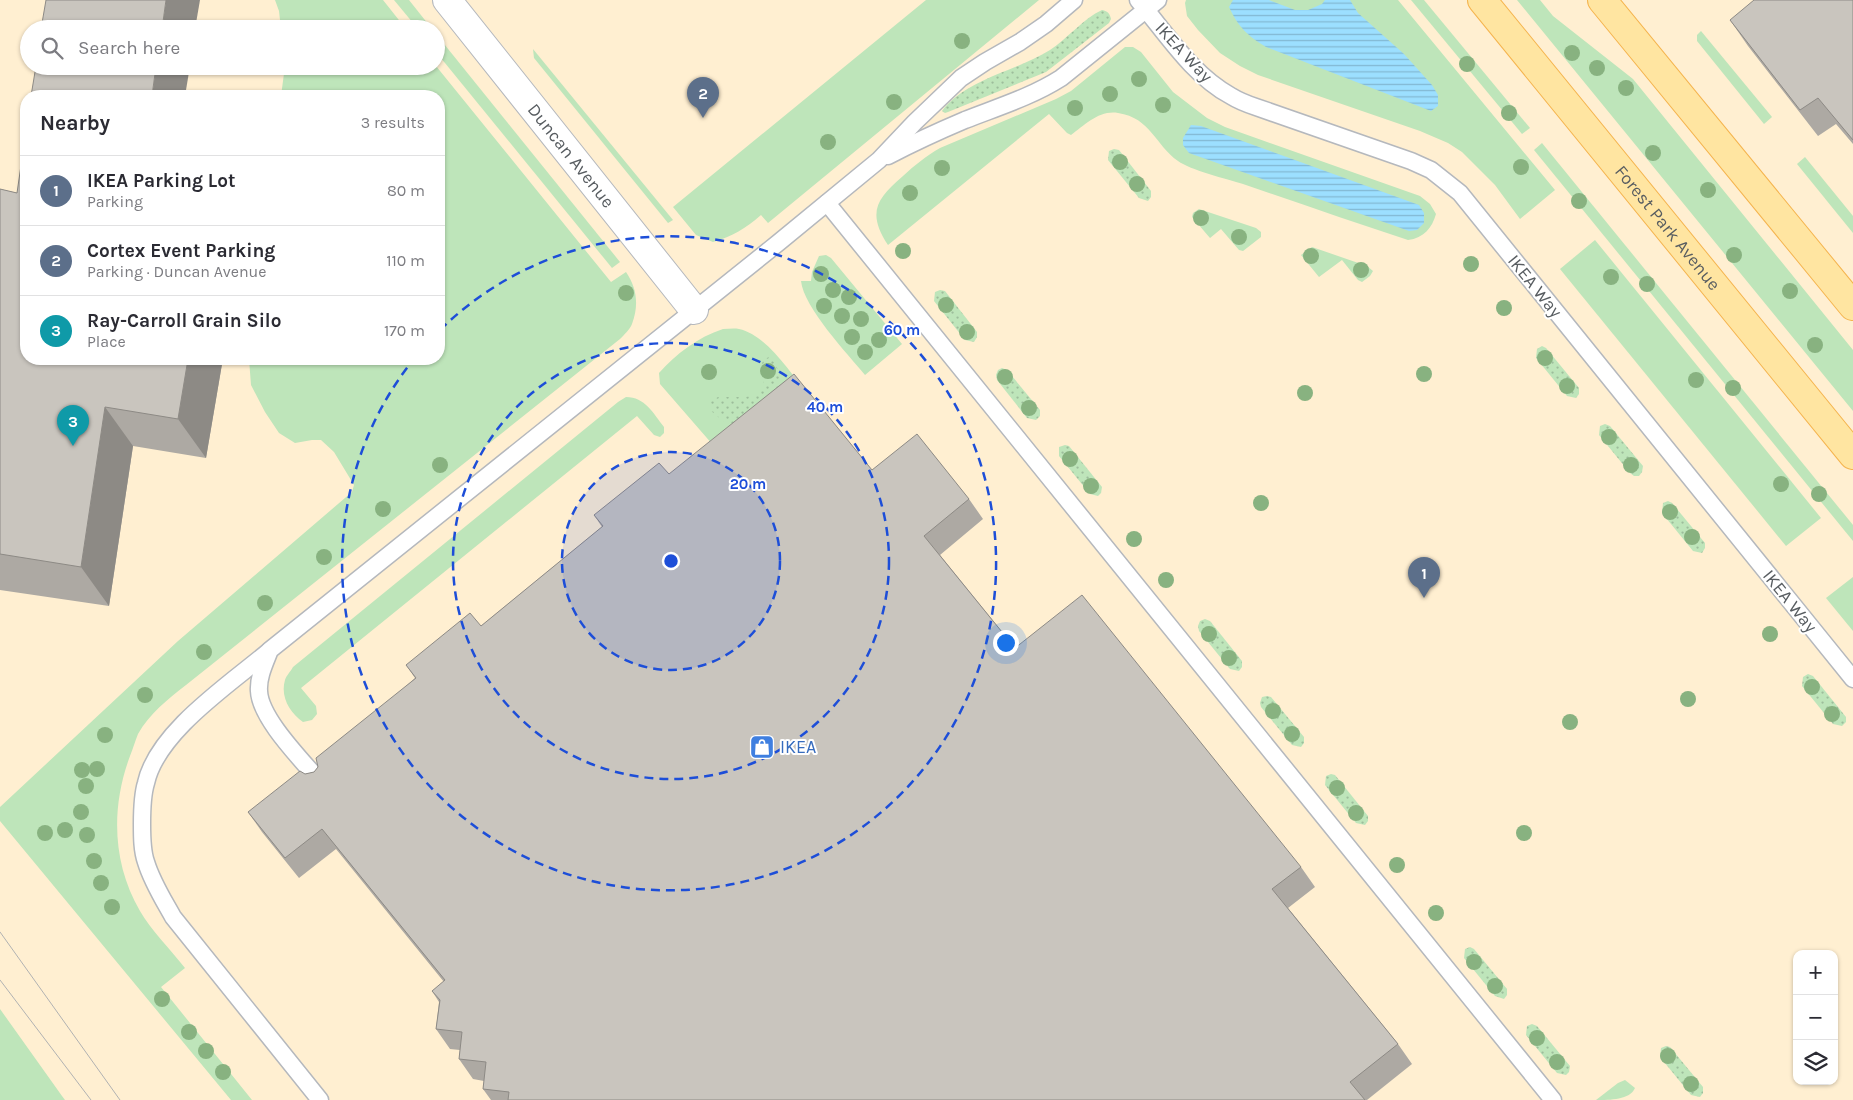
<!DOCTYPE html>
<html lang="en">
<head>
<meta charset="utf-8">
<style>
	body { margin:0; font-family:Karla,sans-serif; background:#f7f7f7; color:#2b2b33 }
	.controls { position:absolute; right:15px; bottom:15px; display:grid; overflow:hidden; border-radius:10px; box-shadow:0 1px 4px #0004 }
	.controls button { width:45px; height:45px; display:grid; place-items:center; padding:0; border:0; border-bottom:1px solid #e1e1e2; background:#fff; color:#2b2b33; font:25px sans-serif }
	.you { position:absolute; left:1005px; top:642px; width:18px; height:18px; margin:-12px; border:4px solid #fff; border-radius:50%; background:#1a73e8; box-shadow:0 0 0 8px #1a73e833 }
	.badge { display:grid; place-items:center; width:32px; height:32px; border-radius:50%; background:#7c3aed; color:#fff; font-size:16px; font-weight:700 }
	.pin { position:absolute; translate:-50% -41px; filter:drop-shadow(0 1px 2px #0008) }
	.pin::after { content:''; position:absolute; top:26px; width:18px; height:15px; background:inherit; clip-path:polygon(0 0,100% 0,50% 100%) }
	.list { margin:0; padding:0; list-style:none }
	h2 { display:flex; justify-content:space-between; align-items:center; height:65px; margin:0; padding:0 20px; font-size:21px }
	h2 small { font-size:16px; font-weight:400; color:#7c7c81 }
	.list li { display:grid; grid-template-columns:32px 1fr auto; gap:15px; align-items:center; box-sizing:border-box; height:70px; padding:0 20px; border-top:1px solid #e1e1e2 }
	.list b { display:block; font-size:19px; white-space:nowrap }
	.list p { margin:0; font-size:16px; white-space:nowrap; color:#7c7c81 }
	.list em { font-size:16px; font-style:normal; color:#7c7c81 }
	.icon { flex:none; width:28px; height:28px; fill:none; stroke:currentColor; stroke-width:2; stroke-linecap:round; stroke-linejoin:round }
	.map { position:relative; flex:none; width:1853px; height:1100px; overflow:hidden }
	.search { position:absolute; background:#fff; box-shadow:0 1px 4px #0004; left:20px; top:20px; width:425px; height:55px; display:flex; align-items:center; gap:12px; box-sizing:border-box; padding:0 18px; border-radius:28px; color:#7c7c81; font-size:19px }
	.panel { position:absolute; background:#fff; box-shadow:0 1px 4px #0004; left:20px; top:90px; width:425px; height:275px; border-radius:20px }
	.map>svg:first-child { display:block }
	.commercial { fill:#ffefd1; fill-rule:evenodd }
	.grass { fill:#bee5ba }
	.garden { fill:url(#garden-dots) }
	.water { fill:url(#water-rules) }
	.lines { fill:none; stroke-linecap:round; stroke-linejoin:round }
	.service-casing { stroke:#b5b8bd; stroke-width:19 }
	.minor-casing { stroke:#b5b8bd; stroke-width:30 }
	.primary-casing { stroke:#f5b44e; stroke-width:30 }
	.service { stroke:#fff; stroke-width:16 }
	.minor { stroke:#fff; stroke-width:28 }
	.primary { stroke:#ffe5a1; stroke-width:28 }
	.tram { stroke:#b1b2b2; stroke-width:1 }
	.tree { fill:#88b280 }
	.wall { fill:#ada9a3 }
	.shaded-wall { fill:#8d8a85 }
	.building { fill:#c9c5be; stroke:#8d8a85 }
	.ring { fill:none; stroke:#1d4ed8; stroke-width:2.5; stroke-dasharray:9 6 }
	.labels { text-anchor:middle; stroke-width:4; stroke-linejoin:round; paint-order:stroke }
	.street-label { font-size:18px; fill:#585d61; stroke:#fff }
	.shop-label { font-size:18px; fill:#366cbe; stroke:#fff; text-anchor:start }
	.centre { fill:#1d4ed8; stroke:#fff; stroke-width:2.5 }
	.ring-label { font-size:15px; text-anchor:middle; font-weight:bold; fill:#1d4ed8; stroke:#fff; stroke-width:4; stroke-linejoin:round; paint-order:stroke }
</style>
</head>
<body>
<div class="map">
<svg width="1853" height="1100" viewBox="0 0 1853 1100">
	<defs>
		<pattern id="garden-dots" width="8" height="8" patternUnits="userSpaceOnUse" patternTransform="scale(1.25)"><rect width="8" height="8" fill="#bee5ba"/><path d="M2 2h.1M6 6h.1" fill="none" stroke="#9dbd9b" stroke-width="1.8" stroke-linecap="round"/></pattern>
		<pattern id="water-rules" width="6" height="5" patternUnits="userSpaceOnUse" patternTransform="scale(1.25)"><rect width="6" height="5" fill="#9cdfff"/><path d="M0 2.5h6" fill="none" stroke="#82b8d2"/></pattern>
	</defs>
	<rect width="100%" height="100%" fill="#ece8df"/>
	<!-- commercial -->
	<path class="commercial" d="M 0,0 L 1853,0 L 1853,1100 L 0,1100 ZM 29,29 L 436,29 L 436,66 L 29,66 ZM 26,96 L 439,96 L 439,359 L 26,359 ZM 1797,954 L 1834,954 L 1834,1081 L 1797,1081 Z"/>
	<!-- grass -->
	<g class="grass">
		<polygon points="275,0 383,0 406,29 281,29 279,11"/>
		<polygon points="394,0 409,0 432,29 418,29"/>
		<path d="M 926,0 L 1039,0 L 768,223 L 761,215 C 745,229 733,236 713,242 L 696,235 L 673,207 Z"/>
		<polygon points="1186,0 1398,0 1555,190 1520,219 1495,185 1462,152 1448,143 1420,131 1258,75 1240,66 1220,53 1198,30 1187,16 1185,3"/>
		<polygon points="1411,0 1424,0 1530,128 1522,134"/>
		<polygon points="1517,0 1540,0 1553,16 1633,79 1853,350 1853,411"/>
		<polygon points="1701,31 1772,117 1764,124 1697,41 1697,35"/>
		<polygon points="436,34 620,262 612,268 436,52"/>
		<path d="M 1125,47 L 1133,47 L 1141,52 L 1173,92 L 1207,118 L 1225,127 L 1420,196 L 1430,204 L 1436,214 C 1432,228 1424,238 1408,240 C 1353,222 1298,203 1243,184 C 1227,179 1190,170 1178,161 C 1155,145 1151,118 1118,113 C 1099,110 1085,125 1071,135 L 1067,133 L 1049,114 L 888,245 C 867,213 876,199 903,176 C 915,165 926,156 940,148 L 1056,99 L 1071,91 Z"/>
		<polygon points="533,49 673,220 668,223 534,58"/>
		<path d="M 285,66 L 436,66 L 611,282 L 626,272 C 637,288 639,305 632,324 C 630,329 624,335 620,339 L 186,685 C 168,699 149,714 138,734 C 135,741 133,749 130,756 C 111,807 112,863 140,911 C 151,930 171,950 185,968 L 161,987 L 252,1100 L 231,1100 L 0,821 L 0,807 L 178,641 L 352,492 L 354,485 L 334,452 L 321,440 L 312,440 L 295,443 L 279,433 L 265,412 L 251,385 L 249,359 L 439,359 L 439,96 L 281,96 Z"/>
		<polygon points="1542,143 1853,525 1853,541 1534,150"/>
		<polygon points="1805,157 1853,216 1853,233 1797,164"/>
		<polygon points="1199,209 1256,228 1261,232 1261,237 1243,251 1239,250 1221,229 1210,238 1192,217 1193,213"/>
		<polygon points="1595,240 1821,518 1786,546 1560,269"/>
		<polygon points="1312,247 1367,266 1373,271 1370,276 1362,282 1358,280 1342,260 1319,277 1301,255"/>
		<path d="M 826,255 L 831,258 L 902,344 L 865,375 C 847,353 804,308 801,281 L 811,281 L 812,272 L 819,256 Z"/>
		<path d="M 723,329 C 728,329 734,328 739,329 C 767,335 790,373 808,394 L 726,460 L 660,384 L 659,373 C 676,354 698,337 723,329 Z"/>
		<path d="M 626,397 C 645,397 653,413 664,427 L 664,433 L 660,437 L 654,435 L 637,416 L 301,688 L 316,706 L 317,714 L 312,720 L 303,722 C 290,713 280,697 285,680 C 286,676 291,671 293,667 L 618,402 Z"/>
		<polygon points="1853,577 1853,631 1826,598"/>
		<polygon points="0,1009 62,1096 65,1100 0,1100"/>
		<path d="M 1625,1080 L 1635,1088 C 1630,1100 1610,1100 1596,1100 L 1618,1083 Z"/>
	</g>
	<!-- garden -->
	<g class="garden">
		<path d="M 1102,10 C 1108,11 1110,14 1111,19 L 1109,23 L 1046,72 L 948,112 L 945,113 L 942,111 C 966,79 1017,71 1050,50 C 1067,39 1084,18 1102,10 Z"/>
		<polygon points="1114,149 1119,150 1151,191 1151,197 1148,201 1139,198 1108,160 1109,151"/>
		<polygon points="940,290 945,291 977,332 977,337 974,342 965,340 934,301 935,292"/>
		<polygon points="1542,346 1546,348 1579,388 1579,394 1576,398 1567,396 1536,358 1537,349"/>
		<path d="M 769,357 L 775,363 L 781,377 L 777,392 L 738,427 L 723,421 L 710,410 L 710,402 L 718,397 L 746,397 L 756,394 L 764,384 C 762,372 757,362 769,357 Z"/>
		<polygon points="1002,368 1007,370 1040,410 1040,416 1036,420 1027,418 997,380 996,375 998,370"/>
		<polygon points="1605,424 1610,426 1643,466 1642,472 1639,476 1634,476 1630,473 1599,435 1600,426"/>
		<polygon points="1065,445 1069,446 1102,487 1101,493 1098,496 1090,494 1059,456 1059,447"/>
		<polygon points="1668,501 1672,503 1705,543 1705,548 1702,553 1693,551 1662,513 1663,503"/>
		<polygon points="1205,619 1210,621 1242,661 1242,667 1239,671 1230,669 1199,631 1198,626 1200,621"/>
		<polygon points="1808,674 1813,676 1846,717 1846,722 1842,726 1833,724 1802,686 1803,677"/>
		<polygon points="1267,696 1271,697 1304,737 1304,743 1301,747 1292,745 1261,707 1260,703 1262,697"/>
		<polygon points="1331,774 1335,775 1368,816 1368,821 1365,825 1356,823 1325,785 1326,776"/>
		<polygon points="1470,947 1474,949 1507,989 1507,995 1504,999 1495,996 1464,958 1465,949"/>
		<polygon points="1532,1024 1537,1026 1570,1066 1569,1072 1566,1075 1557,1073 1526,1035 1527,1026"/>
		<polygon points="1666,1046 1670,1047 1703,1087 1703,1093 1700,1097 1691,1095 1660,1057 1661,1048"/>
	</g>
	<!-- water -->
	<g class="water">
		<path d="M 1233,0 L 1269,0 L 1295,10 L 1308,10 L 1322,4 L 1325,0 L 1350,0 L 1358,13 L 1404,54 L 1432,85 L 1438,95 L 1438,106 L 1431,111 L 1266,47 C 1247,35 1239,28 1229,7 Z"/>
		<polygon points="1191,125 1201,126 1419,205 1424,213 1424,223 1417,230 1409,231 1189,153 1183,145 1183,138"/>
	</g>
	<g class="lines">
		<defs>
			<g id="service">
				<path d="M 1138,0 C 1166,33 1192,75 1231,96 C 1239,101 1247,104 1256,107 L 1411,161 L 1431,170 L 1460,193 L 1853,679"/>
				<path d="M 888,156 C 913,143 939,131 965,120 C 998,107 1031,97 1061,78 L 1158,0"/>
				<polyline points="827,203 1553,1100"/>
				<path d="M 269,651 C 230,684 157,732 146,783 C 142,796 142,811 142,824 C 142,837 142,851 146,862 C 152,882 163,899 173,917 L 320,1100"/>
				<path d="M 322,784 C 304,762 260,719 259,691 C 258,677 265,663 270,650 L 778,243 L 879,160 L 915,122 L 961,78 L 985,62 L 1020,42 L 1046,24 L 1074,0"/>
			</g>
			<g id="minor">
				<path id="s1" d="M 447,0 L 694,310"/>
			</g>
			<g id="primary">
				<path id="s2" d="M 1482,0 L 1853,455"/>
				<polyline points="1602,0 1853,306"/>
			</g>
		</defs>
		<!-- service casing -->
		<use href="#service" class="service-casing"/>
		<!-- minor casing -->
		<use href="#minor" class="minor-casing"/>
		<!-- primary casing -->
		<use href="#primary" class="primary-casing"/>
		<!-- service -->
		<use href="#service" class="service"/>
		<!-- minor -->
		<use href="#minor" class="minor"/>
		<!-- primary -->
		<use href="#primary" class="primary"/>
		<!-- tram -->
		<g class="tram">
			<polyline points="0,932 120,1100"/>
			<polyline points="0,980 91,1100"/>
		</g>
	</g>
	<!-- trees -->
	<g class="tree">
		<circle cx="962" cy="41" r="8"/>
		<circle cx="1572" cy="53" r="8"/>
		<circle cx="1467" cy="64" r="8"/>
		<circle cx="1597" cy="68" r="8"/>
		<circle cx="1139" cy="79" r="8"/>
		<circle cx="1626" cy="88" r="8"/>
		<circle cx="1110" cy="94" r="8"/>
		<circle cx="894" cy="102" r="8"/>
		<circle cx="1163" cy="105" r="8"/>
		<circle cx="1075" cy="108" r="8"/>
		<circle cx="1509" cy="113" r="8"/>
		<circle cx="828" cy="142" r="8"/>
		<circle cx="1653" cy="153" r="8"/>
		<circle cx="1120" cy="162" r="8"/>
		<circle cx="1521" cy="167" r="8"/>
		<circle cx="942" cy="168" r="8"/>
		<circle cx="1137" cy="184" r="8"/>
		<circle cx="1708" cy="190" r="8"/>
		<circle cx="910" cy="193" r="8"/>
		<circle cx="1579" cy="201" r="8"/>
		<circle cx="1201" cy="218" r="8"/>
		<circle cx="1239" cy="237" r="8"/>
		<circle cx="903" cy="251" r="8"/>
		<circle cx="1734" cy="255" r="8"/>
		<circle cx="1311" cy="256" r="8"/>
		<circle cx="1471" cy="264" r="8"/>
		<circle cx="1361" cy="270" r="8"/>
		<circle cx="821" cy="274" r="8"/>
		<circle cx="1611" cy="277" r="8"/>
		<circle cx="1647" cy="284" r="8"/>
		<circle cx="833" cy="290" r="8"/>
		<circle cx="1790" cy="291" r="8"/>
		<circle cx="626" cy="293" r="8"/>
		<circle cx="849" cy="297" r="8"/>
		<circle cx="946" cy="305" r="8"/>
		<circle cx="824" cy="306" r="8"/>
		<circle cx="1504" cy="308" r="8"/>
		<circle cx="842" cy="316" r="8"/>
		<circle cx="861" cy="319" r="8"/>
		<circle cx="967" cy="332" r="8"/>
		<circle cx="852" cy="337" r="8"/>
		<circle cx="879" cy="340" r="8"/>
		<circle cx="1815" cy="345" r="8"/>
		<circle cx="865" cy="352" r="8"/>
		<circle cx="1545" cy="358" r="8"/>
		<circle cx="768" cy="371" r="8"/>
		<circle cx="709" cy="372" r="8"/>
		<circle cx="1424" cy="374" r="8"/>
		<circle cx="1005" cy="377" r="8"/>
		<circle cx="1696" cy="380" r="8"/>
		<circle cx="1567" cy="386" r="8"/>
		<circle cx="1733" cy="388" r="8"/>
		<circle cx="1305" cy="393" r="8"/>
		<circle cx="1029" cy="408" r="8"/>
		<circle cx="1609" cy="437" r="8"/>
		<circle cx="1070" cy="459" r="8"/>
		<circle cx="440" cy="465" r="8"/>
		<circle cx="1631" cy="465" r="8"/>
		<circle cx="1781" cy="484" r="8"/>
		<circle cx="1091" cy="486" r="8"/>
		<circle cx="1819" cy="494" r="8"/>
		<circle cx="1261" cy="503" r="8"/>
		<circle cx="383" cy="509" r="8"/>
		<circle cx="1670" cy="512" r="8"/>
		<circle cx="1692" cy="537" r="8"/>
		<circle cx="1134" cy="539" r="8"/>
		<circle cx="324" cy="557" r="8"/>
		<circle cx="1166" cy="580" r="8"/>
		<circle cx="265" cy="603" r="8"/>
		<circle cx="1209" cy="634" r="8"/>
		<circle cx="1770" cy="634" r="8"/>
		<circle cx="204" cy="652" r="8"/>
		<circle cx="1229" cy="658" r="8"/>
		<circle cx="1812" cy="687" r="8"/>
		<circle cx="145" cy="695" r="8"/>
		<circle cx="1688" cy="699" r="8"/>
		<circle cx="1273" cy="711" r="8"/>
		<circle cx="1832" cy="714" r="8"/>
		<circle cx="1570" cy="722" r="8"/>
		<circle cx="1292" cy="734" r="8"/>
		<circle cx="105" cy="735" r="8"/>
		<circle cx="97" cy="769" r="8"/>
		<circle cx="82" cy="770" r="8"/>
		<circle cx="86" cy="786" r="8"/>
		<circle cx="1337" cy="788" r="8"/>
		<circle cx="81" cy="812" r="8"/>
		<circle cx="1356" cy="813" r="8"/>
		<circle cx="65" cy="830" r="8"/>
		<circle cx="45" cy="833" r="8"/>
		<circle cx="1524" cy="833" r="8"/>
		<circle cx="87" cy="835" r="8"/>
		<circle cx="94" cy="861" r="8"/>
		<circle cx="1397" cy="865" r="8"/>
		<circle cx="101" cy="883" r="8"/>
		<circle cx="112" cy="907" r="8"/>
		<circle cx="1436" cy="913" r="8"/>
		<circle cx="1474" cy="962" r="8"/>
		<circle cx="1495" cy="986" r="8"/>
		<circle cx="162" cy="999" r="8"/>
		<circle cx="189" cy="1032" r="8"/>
		<circle cx="1537" cy="1038" r="8"/>
		<circle cx="206" cy="1051" r="8"/>
		<circle cx="1668" cy="1056" r="8"/>
		<circle cx="1557" cy="1062" r="8"/>
		<circle cx="223" cy="1072" r="8"/>
		<circle cx="1691" cy="1084" r="8"/>
	</g>
	<!-- wall -->
	<g class="wall">
		<polygon points="1853,0 1853,144 1836,124 1818,136 1748,46 1730,20"/>
		<polygon points="0,189 17,193 26,359 222,364 206,458 133,446 109,606 0,590"/>
		<polygon points="872,470 969,499 983,519 940,555 1015,648 1301,867 1315,887 1288,908 1398,1044 1412,1064 1367,1100 491,1100 483,1089 484,1081 473,1079 459,1059 460,1050 450,1049 436,1029 439,1002 432,991 444,982 336,849 299,878 262,832 248,812 305,774 314,772 318,767 415,678 406,665 481,626 602,527 594,515 669,474"/>
	</g>
	<!-- shaded-wall -->
	<g class="shaded-wall">
		<polygon points="166,0 200,0 195,29 162,29"/>
		<polygon points="156,66 190,66 185,96 152,96"/>
		<polygon points="188,359 218,359 222,364 206,458 178,419"/>
		<polygon points="105,407 133,446 109,606 81,567"/>
	</g>
	<!-- building -->
	<g class="building">
		<polygon points="46,0 166,0 162,29 41,29"/>
		<polygon points="1754,0 1853,0 1853,140 1818,98 1800,110 1730,20"/>
		<polygon points="36,66 156,66 152,96 31,96"/>
		<polygon points="26,131 26,359 188,359 178,419 105,407 81,567 0,554 0,189 17,193"/>
		<polygon points="794,374 872,470 917,434 969,499 924,536 1015,648 1082,595 1301,867 1272,889 1398,1044 1350,1082 1365,1100 508,1100 509,1092 483,1089 486,1062 459,1059 462,1032 436,1029 440,1000 432,991 445,980 322,829 285,858 248,812 300,771 305,774 314,772 318,767 316,758 416,678 406,665 470,613 481,626 603,526 594,515 659,463 669,474"/>
	</g>
	<!-- distance rings -->
	<circle cx="671" cy="561" r="109" fill="#1d4ed8" fill-opacity=".12"/>
	<g class="ring">
		<circle cx="671" cy="561" r="109"/>
		<circle cx="671" cy="561" r="218"/>
		<path d="M440 330A327 327 0 1 1 413 360"/>
	</g>
	<!-- icons -->
	<defs>
		<symbol id="shop-square" viewBox="-11 -11 22 22"><rect x="-9" y="-9" width="18" height="18" rx="4" fill="#3f7fe0" stroke="#fff"/><path d="M-5-2.5h2.3a2.7 3.5 0 0 1 5.4 0H5L5.5 6h-11ZM-1.5-2.5h3a1.5 2.3 0 0 0-3 0Z" fill="#fff"/></symbol>
	</defs>
	<g fill-rule="evenodd">
		<use href="#shop-square" x="748" y="733" width="28" height="28"/>
	</g>
	<g class="labels">
		<!-- street labels -->
		<g class="street-label">
			<text transform="translate(1184 52) rotate(47)" y="6">IKEA Way</text>
			<text dy="6" stroke="none"><textPath href="#s1" startOffset="199">Duncan Avenue</textPath></text>
			<text dy="6" stroke="none"><textPath href="#s2" startOffset="294">Forest Park Avenue</textPath></text>
			<text transform="translate(1535 286) rotate(51)" y="6">IKEA Way</text>
			<text transform="translate(1790 601) rotate(51)" y="6">IKEA Way</text>
		</g>
		<!-- shop labels -->
		<g class="shop-label">
			<text x="780" y="753">IKEA</text>
		</g>
	</g>
	<circle cx="671" cy="561" r="8" class="centre"/>
	<g class="ring-label">
		<text x="902" y="335">60 m</text>
		<text x="825" y="412">40 m</text>
		<text x="748" y="489">20 m</text>
	</g>
</svg>
<div class="controls">
<button>+</button>
<button>−</button>
<button><svg class="icon" aria-label="layers" viewBox="0 0 24 24"><path d="M12 4l9 5-9 5-9-5zM3 14l9 5 9-5"/></svg></button>
</div>
<div class="you"></div>
<div class="pin badge" style="left:1424px;top:598px;background:#5c6f8a">1</div>
<div class="pin badge" style="left:703px;top:118px;background:#5c6f8a">2</div>
<div class="pin badge" style="left:73px;top:446px;background:#0f9aa8">3</div>
<div class="search"><svg class="icon" aria-label="search" viewBox="0 0 24 24"><circle cx="10" cy="10" r="6"/><path d="M15 15l6 6"/></svg>Search here</div>
<section class="panel">
<h2>Nearby<small>3 results</small></h2>
<ul class="list">
<li><span class="badge" style="background:#5c6f8a">1</span><div><b>IKEA Parking Lot</b><p>Parking</p></div><em>80 m</em></li>
<li><span class="badge" style="background:#5c6f8a">2</span><div><b>Cortex Event Parking</b><p>Parking · Duncan Avenue</p></div><em>110 m</em></li>
<li><span class="badge" style="background:#0f9aa8">3</span><div><b>Ray-Carroll Grain Silo</b><p>Place</p></div><em>170 m</em></li>
</ul>
</section>
</div>
</body>
</html>
